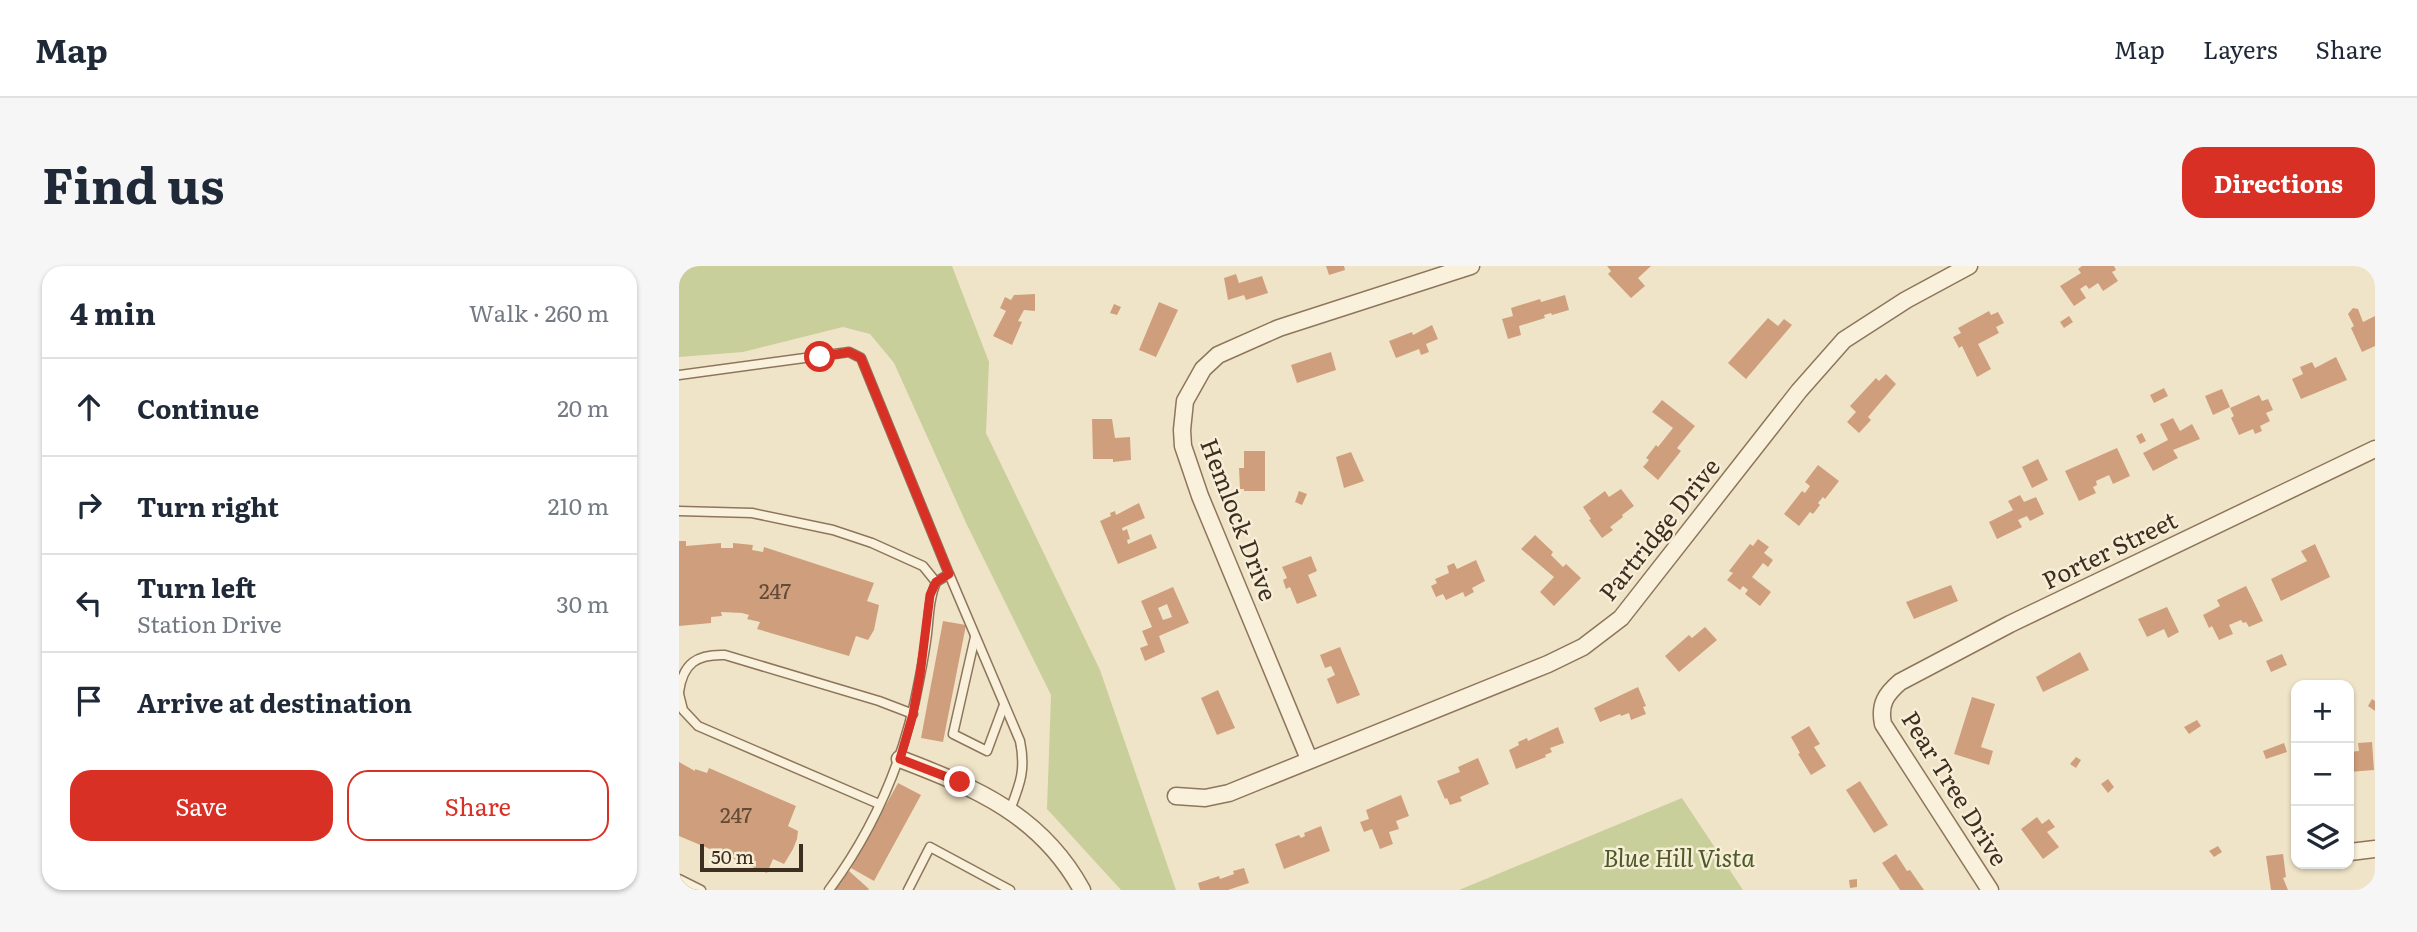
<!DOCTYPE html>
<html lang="en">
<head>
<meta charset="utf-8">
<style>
	body { margin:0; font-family:Literata,serif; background:#f6f6f7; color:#1f2937 }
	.controls { position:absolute; right:21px; bottom:21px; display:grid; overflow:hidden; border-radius:14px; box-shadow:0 2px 5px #0004 }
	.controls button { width:63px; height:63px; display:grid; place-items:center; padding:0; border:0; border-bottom:2px solid #e0e1e3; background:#fff; color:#1f2937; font:35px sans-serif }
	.scale { position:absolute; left:21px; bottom:18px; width:103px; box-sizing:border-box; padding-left:7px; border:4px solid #3d2e20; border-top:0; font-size:19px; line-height:24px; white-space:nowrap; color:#3d2e20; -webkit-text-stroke:5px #f7eed8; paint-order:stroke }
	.stop { position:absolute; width:21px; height:21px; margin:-16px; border:5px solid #d93025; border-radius:50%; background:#fff }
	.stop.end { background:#d93025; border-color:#fff; box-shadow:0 2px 7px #0008 }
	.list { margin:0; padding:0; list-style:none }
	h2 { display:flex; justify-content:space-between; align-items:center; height:91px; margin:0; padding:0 28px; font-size:30px }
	h2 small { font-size:23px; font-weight:400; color:#747a83 }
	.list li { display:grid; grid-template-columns:46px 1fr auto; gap:21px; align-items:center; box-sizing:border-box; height:98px; padding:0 28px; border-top:2px solid #e0e1e3 }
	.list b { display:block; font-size:26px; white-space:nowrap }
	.list p { margin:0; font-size:23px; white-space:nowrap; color:#747a83 }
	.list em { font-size:23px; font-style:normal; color:#747a83 }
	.actions { display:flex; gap:14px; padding:21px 28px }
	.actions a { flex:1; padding:16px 0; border:2px solid #d93025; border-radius:21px; text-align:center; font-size:24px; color:#d93025 }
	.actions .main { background:#d93025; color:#fff }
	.icon { flex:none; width:38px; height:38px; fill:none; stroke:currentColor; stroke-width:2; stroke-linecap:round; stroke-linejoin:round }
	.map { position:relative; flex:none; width:1696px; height:624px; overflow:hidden; border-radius:21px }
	header { display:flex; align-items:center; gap:42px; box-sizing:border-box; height:98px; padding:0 35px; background:#fff; border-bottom:2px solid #e0e1e3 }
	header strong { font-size:33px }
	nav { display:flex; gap:38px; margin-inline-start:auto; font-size:24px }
	.intro { display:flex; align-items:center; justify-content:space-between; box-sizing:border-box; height:168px; padding:0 42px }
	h1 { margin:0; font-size:49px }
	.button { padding:18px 32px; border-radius:21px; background:#d93025; color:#fff; font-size:24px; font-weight:700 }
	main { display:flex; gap:42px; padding:0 42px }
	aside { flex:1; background:#fff; border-radius:21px; box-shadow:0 2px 5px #0004 }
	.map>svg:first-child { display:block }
	.green { fill:#c9cf9b }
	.building { fill:#cf9f7d; fill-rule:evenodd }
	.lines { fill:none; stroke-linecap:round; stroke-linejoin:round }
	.lane-casing { stroke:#8d765c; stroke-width:11 }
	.street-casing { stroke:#8d765c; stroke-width:19 }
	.lane { stroke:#faf1dc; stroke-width:8 }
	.street { stroke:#faf1dc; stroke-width:16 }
	.route { stroke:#d93025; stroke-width:9 }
	.labels { text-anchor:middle; stroke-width:5; stroke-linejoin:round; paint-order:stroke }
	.number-label { font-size:21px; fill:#624a37 }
	.street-label { font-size:24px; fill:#3d2e20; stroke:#f7eed8 }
	.park-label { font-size:24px; font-style:italic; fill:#4d5a26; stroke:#f7eed8 }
</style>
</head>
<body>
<header>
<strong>Map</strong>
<nav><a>Map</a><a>Layers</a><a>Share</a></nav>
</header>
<div class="intro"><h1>Find us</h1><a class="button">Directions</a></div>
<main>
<aside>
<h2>4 min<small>Walk · 260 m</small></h2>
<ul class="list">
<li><svg class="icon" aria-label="ahead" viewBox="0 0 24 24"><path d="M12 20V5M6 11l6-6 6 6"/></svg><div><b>Continue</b></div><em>20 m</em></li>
<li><svg class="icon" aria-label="right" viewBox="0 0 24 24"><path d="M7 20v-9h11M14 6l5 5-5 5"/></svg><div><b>Turn right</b></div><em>210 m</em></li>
<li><svg class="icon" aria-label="left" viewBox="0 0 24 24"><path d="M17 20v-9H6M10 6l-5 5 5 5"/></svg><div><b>Turn left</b><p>Station Drive</p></div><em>30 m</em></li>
<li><svg class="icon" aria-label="arrive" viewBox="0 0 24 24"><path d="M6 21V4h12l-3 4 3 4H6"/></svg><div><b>Arrive at destination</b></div></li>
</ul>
<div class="actions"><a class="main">Save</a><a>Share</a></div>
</aside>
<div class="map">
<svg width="1696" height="624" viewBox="0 0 1696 624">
	<rect width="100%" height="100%" fill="#f0e4c8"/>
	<!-- green -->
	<g class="green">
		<polygon points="0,0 273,0 310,96 307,167 421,404 497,624 442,624 368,543 372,429 288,259 215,97 191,68 164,61 64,86 0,91"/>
		<polygon points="1003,532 1064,624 780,624"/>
	</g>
	<!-- building -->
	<g class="building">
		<polygon points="647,0 665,0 666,4 650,9"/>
		<polygon points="928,0 972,0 959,12 966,20 952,32 929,8 932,5"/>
		<polygon points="1403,0 1435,0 1437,4 1433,6 1439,15 1424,25 1419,17 1410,23 1407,19 1401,23 1407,32 1395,40 1381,20 1402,7 1399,3"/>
		<polygon points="557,8 560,17 583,10 589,27 567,34 565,29 549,34 545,12"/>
		<polygon points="356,28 356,45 345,44 339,55 343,56 333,79 314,70 327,45 321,42 326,31 332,34 335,29"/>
		<polygon points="886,29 890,44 873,49 872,47 865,49 866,52 840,60 842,69 829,73 823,53 834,50 832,42 861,33 862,36"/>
		<polygon points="480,36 499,44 477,91 460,84"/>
		<polygon points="435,38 442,41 438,49 431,47"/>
		<polygon points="1674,42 1679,43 1684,56 1696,50 1696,80 1683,86 1672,62 1675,60 1669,48"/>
		<polygon points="1310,45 1312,49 1319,46 1325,57 1317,61 1320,67 1299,78 1312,103 1298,111 1283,80 1280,82 1274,71 1282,67 1279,62"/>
		<polygon points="1390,50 1394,56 1385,62 1381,56"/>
		<polygon points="1089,52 1099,60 1105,53 1113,59 1067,113 1049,97"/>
		<polygon points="753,59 759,73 747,78 750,86 742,89 740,83 717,92 710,75 733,66 734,69"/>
		<polygon points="652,86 657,104 618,117 612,99"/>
		<polygon points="1657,91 1668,114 1622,133 1613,113 1624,108 1621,101 1633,96 1636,102"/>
		<polygon points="1207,108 1217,118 1189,151 1192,154 1180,167 1168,156 1177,146 1171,140 1197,112 1200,115"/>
		<polygon points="1485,122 1489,130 1475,137 1471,129"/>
		<polygon points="1543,123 1551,141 1534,149 1526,130"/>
		<polygon points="1580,129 1583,135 1589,133 1594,144 1587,147 1591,155 1581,160 1583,165 1576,168 1574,163 1560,169 1552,152 1555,150 1551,142"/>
		<polygon points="983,134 1016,160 998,182 1002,185 979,214 964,201 970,194 967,192 977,179 979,181 994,162 973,146"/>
		<polygon points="1494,152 1501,165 1513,158 1521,173 1494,184 1499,192 1474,205 1464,187 1489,174 1481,158"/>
		<polygon points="413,153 433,153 436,172 451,171 452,194 434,196 434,193 414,193"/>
		<polygon points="1463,167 1467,175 1461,178 1457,170"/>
		<polygon points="1438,182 1451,210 1434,218 1430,209 1417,215 1418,219 1414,221 1417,227 1400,235 1386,205"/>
		<polygon points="565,185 586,185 586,225 565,225 565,223 561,223 560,202 565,202"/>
		<polygon points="672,186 685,215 665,222 657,191"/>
		<polygon points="1359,193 1369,214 1353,222 1343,201"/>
		<polygon points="1139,199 1160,215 1146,233 1144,231 1139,237 1141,239 1134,248 1131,246 1120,260 1105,248 1123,225 1126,227 1131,220 1126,216"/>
		<polygon points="942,223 955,240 943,249 944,251 931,261 934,264 923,272 910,254 912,253 904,241 926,225 930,231"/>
		<polygon points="620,225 628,228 623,239 616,236"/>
		<polygon points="1341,229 1345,236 1357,231 1365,248 1351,255 1348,250 1339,254 1343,261 1318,273 1310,256 1334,244 1329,235"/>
		<polygon points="460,237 466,252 443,262 444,265 448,263 451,273 448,274 449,278 472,268 478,282 439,298 421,255 432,250 431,247 436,245 437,249"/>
		<polygon points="856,269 874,286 872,289 884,301 887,298 902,312 875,340 861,326 875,311 842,283"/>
		<polygon points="1079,273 1090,281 1085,287 1094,294 1089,301 1084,297 1073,311 1092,326 1081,340 1066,328 1069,324 1064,320 1061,324 1048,314 1054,307 1050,305 1071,278 1074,280"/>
		<polygon points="0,275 7,275 7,280 42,277 42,282 54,282 54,277 74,279 73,284 84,286 85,281 195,317 188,335 200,339 195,364 189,374 177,370 170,390 78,363 81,356 68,353 70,349 63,347 42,346 43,350 32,351 32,357 0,360"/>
		<polygon points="1636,278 1651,311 1602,335 1592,313 1628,295 1622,285"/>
		<polygon points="632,290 638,305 629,309 638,330 618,338 611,321 607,323 604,314 608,312 603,301"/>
		<polygon points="797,294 806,315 793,322 795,326 786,331 784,326 767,334 764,328 757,331 752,320 758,317 756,313 770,307 768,300 775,297 778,303"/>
		<polygon points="1272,319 1279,335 1235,353 1227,336"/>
		<polygon points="1567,320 1584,355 1570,361 1567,356 1564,357 1562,354 1550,359 1554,368 1540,374 1533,360 1530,362 1524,349 1541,340 1538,334"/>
		<path d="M 494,321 L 510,357 L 480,370 L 486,386 L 466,395 L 461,382 L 469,379 L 463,365 L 473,361 L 462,335 ZM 488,338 L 493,351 L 484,354 L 479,342 Z"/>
		<polygon points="1488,341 1500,366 1489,372 1485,363 1468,371 1459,353"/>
		<polygon points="264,355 287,359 264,476 242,472"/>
		<polygon points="1026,361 1038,374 1000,406 986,390 1010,369 1013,372"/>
		<polygon points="661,381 681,429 658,438 648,413 656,409 652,400 646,402 641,389"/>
		<polygon points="1401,386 1410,404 1364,426 1357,411"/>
		<polygon points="1603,388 1608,399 1592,406 1587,395"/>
		<polygon points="959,421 967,440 964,441 967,448 952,454 950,447 942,450 941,448 921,456 915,442"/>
		<polygon points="539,424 556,462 538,469 522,432"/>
		<polygon points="1293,431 1316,438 1302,481 1314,485 1310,499 1275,488"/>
		<polygon points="1693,433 1696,435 1696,445 1689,440"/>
		<polygon points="1518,454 1522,460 1510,468 1505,461"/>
		<polygon points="1130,460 1141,478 1135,481 1147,500 1132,509 1119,488 1121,487 1112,471"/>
		<polygon points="879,461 885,477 871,482 873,486 866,489 867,491 837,503 830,484 840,479 839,476 848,472 849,475"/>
		<polygon points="1693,476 1695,504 1670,506 1670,486 1680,485 1679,477"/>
		<polygon points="1605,477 1608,486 1587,493 1584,485"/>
		<polygon points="1397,491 1402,494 1397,502 1391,498"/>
		<polygon points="799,492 810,518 781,531 783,535 771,539 768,532 766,533 758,515 781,506 779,501"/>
		<polygon points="0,496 16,505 16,503 28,507 30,502 117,540 109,560 119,565 118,573 114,583 105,598 94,593 88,607 0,570"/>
		<polygon points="1429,513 1435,521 1429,527 1422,518"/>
		<polygon points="1181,515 1209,559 1195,567 1167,524"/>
		<polygon points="219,517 242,529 195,615 172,602"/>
		<polygon points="722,529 730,550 717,555 720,563 710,566 714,578 701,583 693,563 685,566 681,556 690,553 687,544"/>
		<polygon points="1358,551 1363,558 1370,553 1376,561 1368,566 1380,581 1364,593 1342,563"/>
		<polygon points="642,560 651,585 605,603 596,578 620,569 622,572 626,570 625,567"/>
		<polygon points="1539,580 1543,586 1535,591 1530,585"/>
		<polygon points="1217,588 1228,605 1231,604 1245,624 1221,624 1203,597"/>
		<polygon points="1604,588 1607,611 1604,612 1609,624 1592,624 1587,590"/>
		<polygon points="565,602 570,617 549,624 521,624 519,617 540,610 541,613 555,608 554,605"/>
		<polygon points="170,605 190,623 189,624 153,624"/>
		<polygon points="1178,613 1178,621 1171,622 1170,614"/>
	</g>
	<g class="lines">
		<defs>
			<g id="lane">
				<polyline points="0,109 170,86 182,92 270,308"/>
				<path d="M 0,245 L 73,247 L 154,264 L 193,277 L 244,300 L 257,316 C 250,333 250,350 248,368 C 246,384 243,400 240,415 C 226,491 196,562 150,624"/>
				<path d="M 257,316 L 270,308 L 341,475 C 347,504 341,518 331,544"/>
				<polyline points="296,371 274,468 308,485 325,439"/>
				<path d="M 0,426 C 4,397 18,388 46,389 L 200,435 L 234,448"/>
				<polyline points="0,428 4,444 19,460 200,538"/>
				<polyline points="0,613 22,624"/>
				<polyline points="229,624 251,581 331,624"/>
			</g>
			<g id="street">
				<path d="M 221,493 C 297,522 362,549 403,624"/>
				<polyline points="630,493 521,230 504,180 503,164 506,135 524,103 539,89 600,62 792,0"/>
				<polyline points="497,530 526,532 550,527 869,398 904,381 942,352 1120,125 1165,74 1227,34 1290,0"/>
				<polyline points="1671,586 1696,583"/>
				<path d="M 1311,624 L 1204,458 C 1200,438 1207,428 1221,416 L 1331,358 L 1696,183"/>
			</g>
		</defs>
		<!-- lane casing -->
		<use href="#lane" class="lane-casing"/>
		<!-- street casing -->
		<use href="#street" class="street-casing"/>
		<!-- lane -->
		<use href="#lane" class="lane"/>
		<!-- street -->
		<use href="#street" class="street"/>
	</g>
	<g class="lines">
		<!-- route -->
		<polyline class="route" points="141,91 170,86 182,92 270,308 257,316 251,329 241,409 234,448 221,493 281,516"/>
	</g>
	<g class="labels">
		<!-- number labels -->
		<g class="number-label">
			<text x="96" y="333">247</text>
			<text x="57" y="557">247</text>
		</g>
		<!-- street labels -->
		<g class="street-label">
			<text transform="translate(559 254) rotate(69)" y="8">Hemlock Drive</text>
			<text transform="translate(981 264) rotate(-51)" y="8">Partridge Drive</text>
			<text transform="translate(1431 285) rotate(-26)" y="8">Porter Street</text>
			<text transform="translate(1275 523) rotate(58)" y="8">Pear Tree Drive</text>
		</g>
		<!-- park labels -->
		<g class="park-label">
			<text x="1000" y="601">Blue Hill Vista</text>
		</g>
	</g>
</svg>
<div class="controls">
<button>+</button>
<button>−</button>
<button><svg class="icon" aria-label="layers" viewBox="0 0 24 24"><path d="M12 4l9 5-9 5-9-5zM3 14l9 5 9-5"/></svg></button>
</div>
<div class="scale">50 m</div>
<div class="stop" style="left:141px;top:91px"></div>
<div class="stop end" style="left:281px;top:516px"></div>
</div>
</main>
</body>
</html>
